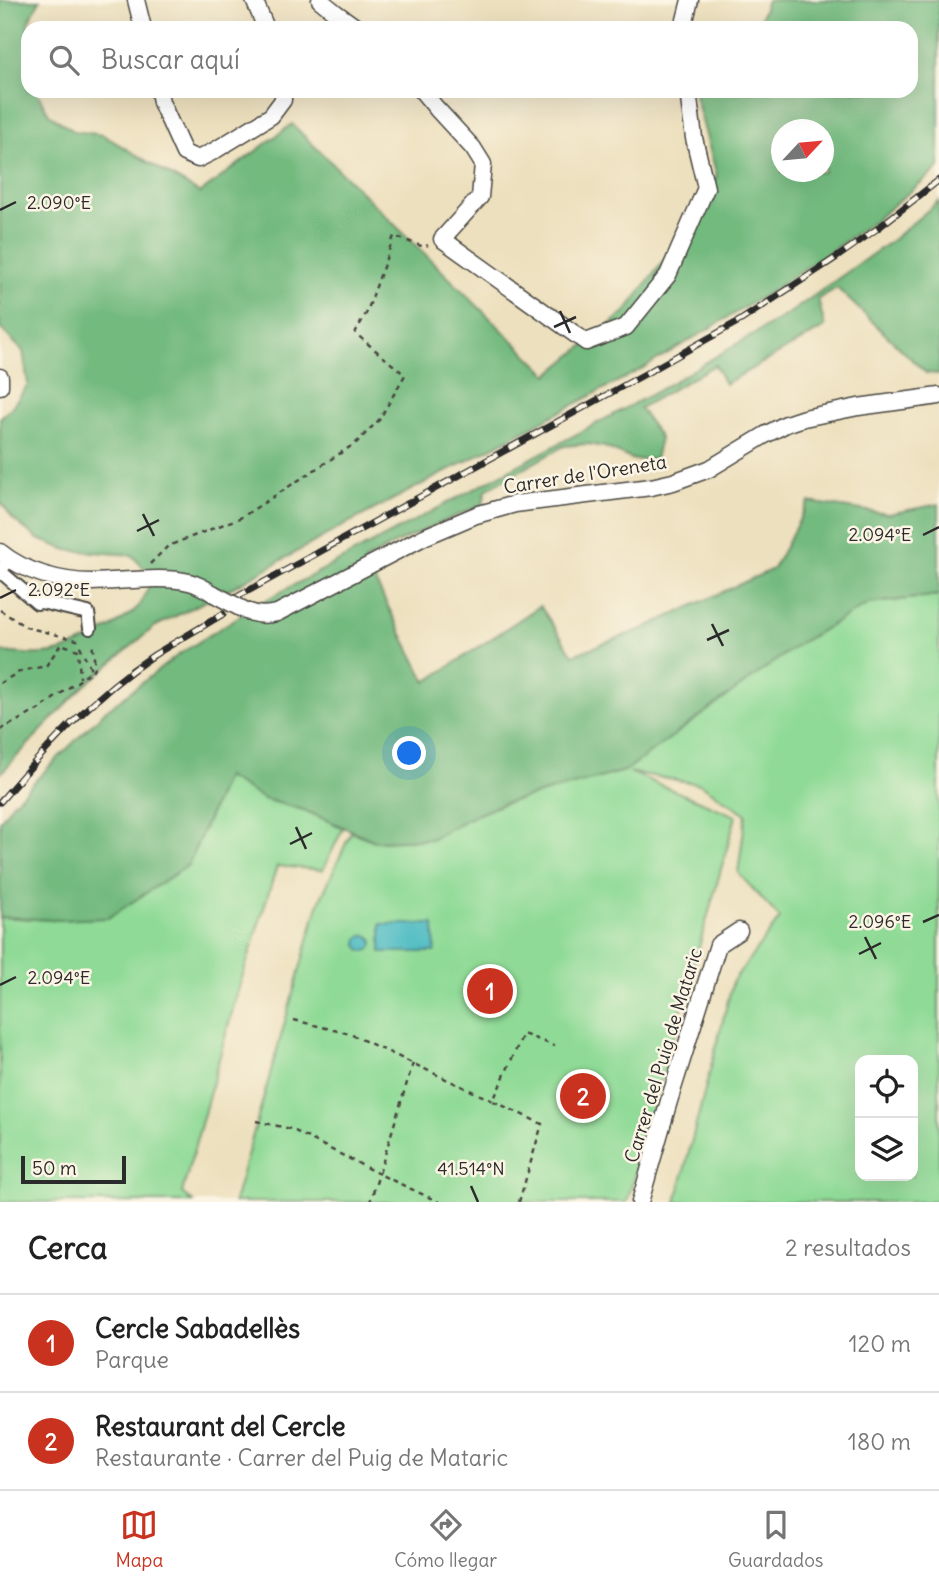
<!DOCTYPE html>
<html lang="es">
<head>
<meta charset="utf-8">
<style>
	body { margin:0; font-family:Delius,sans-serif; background:#f6f6f6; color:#222 }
	.controls { position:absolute; right:21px; bottom:21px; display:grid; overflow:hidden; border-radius:14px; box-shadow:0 7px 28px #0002 }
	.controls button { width:63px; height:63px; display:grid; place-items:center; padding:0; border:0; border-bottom:2px solid #e0e0e0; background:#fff; color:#222; font:35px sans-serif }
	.compass { position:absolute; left:771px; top:119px; width:63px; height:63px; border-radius:50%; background:#fff; box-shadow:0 7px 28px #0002; rotate:64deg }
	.scale { position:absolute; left:21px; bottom:18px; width:105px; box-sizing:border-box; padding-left:7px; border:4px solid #2b2b2b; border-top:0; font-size:19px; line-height:24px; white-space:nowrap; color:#2b2b2b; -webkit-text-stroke:5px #fcf5e5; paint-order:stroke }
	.you { position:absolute; left:410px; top:754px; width:24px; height:24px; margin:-18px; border:5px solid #fff; border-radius:50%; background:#1a73e8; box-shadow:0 0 0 10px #1a73e833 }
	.badge { display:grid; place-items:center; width:46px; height:46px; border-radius:50%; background:#c8321e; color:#fff; font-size:23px; font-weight:700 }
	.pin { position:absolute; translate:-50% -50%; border:4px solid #fff; box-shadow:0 2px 7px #0006 }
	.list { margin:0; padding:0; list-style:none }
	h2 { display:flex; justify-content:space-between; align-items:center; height:91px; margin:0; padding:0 28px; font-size:30px }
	h2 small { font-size:23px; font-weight:400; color:#767676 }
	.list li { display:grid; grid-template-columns:46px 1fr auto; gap:21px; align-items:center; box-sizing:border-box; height:98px; padding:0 28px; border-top:2px solid #e0e0e0 }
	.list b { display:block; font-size:26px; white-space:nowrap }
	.list p { margin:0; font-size:23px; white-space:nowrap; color:#767676 }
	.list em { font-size:23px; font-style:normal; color:#767676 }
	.icon { flex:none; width:38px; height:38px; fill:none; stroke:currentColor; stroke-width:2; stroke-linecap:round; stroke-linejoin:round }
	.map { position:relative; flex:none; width:939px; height:1202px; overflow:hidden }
	.search { position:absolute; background:#fff; box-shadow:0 7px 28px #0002; left:21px; right:21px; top:21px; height:77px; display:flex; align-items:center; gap:18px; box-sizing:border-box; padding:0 24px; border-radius:21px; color:#767676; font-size:26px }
	.sheet { height:287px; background:#fff }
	nav { display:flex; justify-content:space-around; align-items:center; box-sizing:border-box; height:98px; border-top:2px solid #e0e0e0; background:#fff; font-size:19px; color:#767676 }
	nav a { display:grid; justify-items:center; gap:4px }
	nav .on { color:#c8321e }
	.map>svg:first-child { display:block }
	.green { fill:#8fda96; stroke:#5d8260; stroke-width:2; fill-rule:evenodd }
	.forest { fill:#73ba7f; stroke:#4f7255; stroke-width:2; fill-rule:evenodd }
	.water { fill:#4cbbc3; stroke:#3c7377; stroke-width:2 }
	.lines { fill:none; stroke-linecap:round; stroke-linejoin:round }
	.pedestrian-casing { stroke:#484641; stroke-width:16 }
	.minor-casing { stroke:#484641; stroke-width:19 }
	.path { stroke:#484641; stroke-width:2.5; stroke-dasharray:5 5; stroke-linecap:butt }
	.pedestrian { stroke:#fff; stroke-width:12 }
	.minor { stroke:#fff; stroke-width:16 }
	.rail-casing { stroke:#2b2b2b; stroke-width:7 }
	.rail { stroke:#fcf5e5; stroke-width:4.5; stroke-dasharray:13; stroke-linecap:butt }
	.minor-bridge-casing { stroke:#484641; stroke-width:19; stroke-linecap:butt }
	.minor-bridge { stroke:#fff; stroke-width:16 }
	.ticks { fill:none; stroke:#2b2b2b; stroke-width:2.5 }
	.labels { text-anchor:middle; stroke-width:5; stroke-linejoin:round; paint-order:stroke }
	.street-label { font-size:19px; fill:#2b2b2b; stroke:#fcf5e5 }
	.ticks-label { font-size:18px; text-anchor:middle; fill:#2b2b2b; stroke:#fcf5e5; stroke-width:5; stroke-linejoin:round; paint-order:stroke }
</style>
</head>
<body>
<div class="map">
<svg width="939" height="1202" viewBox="0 0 939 1202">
	<rect width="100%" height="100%" fill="#fcf5e5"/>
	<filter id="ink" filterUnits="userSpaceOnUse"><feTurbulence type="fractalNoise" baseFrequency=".0143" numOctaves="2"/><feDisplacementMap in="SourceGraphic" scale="14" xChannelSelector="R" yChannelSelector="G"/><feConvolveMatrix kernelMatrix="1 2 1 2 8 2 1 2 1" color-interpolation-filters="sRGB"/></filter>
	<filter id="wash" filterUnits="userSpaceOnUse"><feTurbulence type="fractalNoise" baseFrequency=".00686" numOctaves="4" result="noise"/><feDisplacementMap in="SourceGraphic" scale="28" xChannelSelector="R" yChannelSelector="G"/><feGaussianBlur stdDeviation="1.57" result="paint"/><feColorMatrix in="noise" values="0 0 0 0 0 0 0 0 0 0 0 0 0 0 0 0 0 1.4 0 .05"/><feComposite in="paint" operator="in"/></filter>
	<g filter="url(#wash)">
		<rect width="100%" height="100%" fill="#ede0be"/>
		<!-- green -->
		<g class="green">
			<path d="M 939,595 L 939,1202 L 676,1202 L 733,981 L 780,918 L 738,873 L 746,814 L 700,784 L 629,772 L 736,816 L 627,1202 L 234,1202 L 318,905 L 351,832 L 375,841 L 431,839 L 467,819 L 502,804 L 800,643 L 868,604 ZM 860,1060 L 913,1060 L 913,1176 L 860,1176 Z"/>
			<polygon points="226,777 264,799 304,810 343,828 323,870 277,866 237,994 182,1193 193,1202 0,1202 0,917 54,920 108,917 188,865"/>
		</g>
		<!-- forest -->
		<g class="forest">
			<path d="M 0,0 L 40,0 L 28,23 L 27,58 L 28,91 L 36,91 L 49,114 L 74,131 L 103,135 L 200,193 L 292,124 L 548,375 L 626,311 L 664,260 L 717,176 L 694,91 L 911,91 L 911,28 L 757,28 L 767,0 L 939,0 L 939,168 L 873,222 L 772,291 L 640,370 L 352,521 L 237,585 L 154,627 L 82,688 L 0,774 L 0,652 C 19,653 42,657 61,651 C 83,644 121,624 137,608 C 144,601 148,587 152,578 L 132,555 L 67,550 L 38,539 L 13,519 L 0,501 L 0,418 L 10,409 L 28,385 L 23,351 L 0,328 ZM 782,130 L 824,130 L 824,172 L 782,172 Z"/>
			<polygon points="939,201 939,374 926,373 837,288 818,299 825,327 725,384 715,365 640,408 660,438 655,459 634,460 605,447 587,444 564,446 486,490 483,504 398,542 365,561 426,682 540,606 573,655 642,629 773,569 809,502 888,514 939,504 939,595 868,604 800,643 625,771 502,804 467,819 431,839 375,841 304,810 264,799 226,777 188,865 108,918 54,920 0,917 0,821 12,804 104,712 178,655 260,603 654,393 791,312 891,241"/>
		</g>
		<!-- water -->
		<g class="water">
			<polygon points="381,924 434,924 435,952 381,952"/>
			<circle cx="365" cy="943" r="8"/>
		</g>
	</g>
	<g filter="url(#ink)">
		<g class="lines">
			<defs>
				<polyline id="pedestrian" points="10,559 0,571 37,603 41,602 88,613 90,628"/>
				<g id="minor">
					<polyline points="136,0 143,28"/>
					<polyline points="254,0 266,28"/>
					<polyline points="320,0 336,13 357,28"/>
					<polyline points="683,28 690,0"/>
					<polyline points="159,91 161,102 184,153 198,159 214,151 271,116 283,100 283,91"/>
					<polyline points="422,91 437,109 473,148 483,164 480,197 442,239 586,342 626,327 668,275 706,188 694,138 688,91"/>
					<polyline points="0,377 0,386"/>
					<path d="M 0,552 C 24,572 61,582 92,582 C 119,582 164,575 189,582 C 198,584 206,589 214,594"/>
					<path d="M 246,611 C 257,615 265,616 277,613 L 424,537 L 476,515 L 515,504 L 651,487 L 673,482 L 709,469 L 765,435 L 786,424 L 804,418 L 858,407 L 939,396"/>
					<polyline points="640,1202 669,1101 718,945 739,931"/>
				</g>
			</defs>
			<!-- pedestrian casing -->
			<use href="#pedestrian" class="pedestrian-casing"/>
			<!-- minor casing -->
			<use href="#minor" class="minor-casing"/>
			<!-- path -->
			<g class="path">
				<polyline points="150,564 168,546 242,517 356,443 379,420 405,375 355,333 367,312 394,236 424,247 428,245"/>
				<polyline points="0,610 26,627 77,640 92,671"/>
				<polyline points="0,683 21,671 46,666 61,644 78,650 80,678"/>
				<polyline points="0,730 38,710 92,671 95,666 92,642"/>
				<polyline points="294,1020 350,1034 493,1101"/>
				<polyline points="413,1063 379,1174 439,1202"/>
				<polyline points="256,1121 291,1129 379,1174 370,1202"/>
				<polyline points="519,1202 542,1124 493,1101 523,1034 555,1046"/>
			</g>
			<!-- pedestrian -->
			<use href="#pedestrian" class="pedestrian"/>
			<!-- minor -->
			<use href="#minor" class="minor"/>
			<defs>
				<g id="rail">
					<polyline points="235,598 643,375 741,320 837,257 878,228 939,180"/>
					<path d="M 0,802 C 46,748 94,695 154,655 C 177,641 200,628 223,614"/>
				</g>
			</defs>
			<!-- rail casing -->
			<use href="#rail" class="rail-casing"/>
			<!-- rail -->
			<use href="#rail" class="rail"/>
			<defs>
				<polyline id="minor-bridge" points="214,594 246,611"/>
			</defs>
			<!-- minor-bridge casing -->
			<use href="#minor-bridge" class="minor-bridge-casing"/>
			<!-- minor-bridge -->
			<use href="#minor-bridge" class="minor-bridge"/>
		</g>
	</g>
	<!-- ticks -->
	<path class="ticks" d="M 0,210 L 16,202M 560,311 L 570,333M 554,327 L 576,317M 143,514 L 154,536M 137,531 L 159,520M 923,535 L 939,527M 0,598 L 16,590M 712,624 L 723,646M 707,640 L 729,630M 296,827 L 306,849M 290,844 L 312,833M 923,922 L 939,915M 865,937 L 876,959M 859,954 L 881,943M 0,985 L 16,977M 471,1186 L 478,1202"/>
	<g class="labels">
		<!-- street labels -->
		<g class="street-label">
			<text transform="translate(585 474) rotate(-9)" y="7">Carrer de l'Oreneta</text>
			<text transform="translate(663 1055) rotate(-73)" y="7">Carrer del Puig de Mataric</text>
		</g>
	</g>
	<g class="ticks-label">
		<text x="59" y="209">2.090°E</text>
		<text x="880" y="541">2.094°E</text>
		<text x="59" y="596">2.092°E</text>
		<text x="880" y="928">2.096°E</text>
		<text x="59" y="984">2.094°E</text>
		<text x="471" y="1175">41.514°N</text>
	</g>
</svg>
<div class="controls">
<button><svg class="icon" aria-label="locate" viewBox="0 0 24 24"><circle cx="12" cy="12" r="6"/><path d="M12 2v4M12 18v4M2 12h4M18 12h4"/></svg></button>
<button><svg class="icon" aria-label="layers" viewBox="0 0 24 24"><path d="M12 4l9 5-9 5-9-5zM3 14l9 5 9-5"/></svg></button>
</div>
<svg class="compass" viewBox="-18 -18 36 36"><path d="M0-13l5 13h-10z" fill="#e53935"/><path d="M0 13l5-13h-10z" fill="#767676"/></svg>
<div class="scale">50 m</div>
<div class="you"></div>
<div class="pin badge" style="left:490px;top:991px">1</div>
<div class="pin badge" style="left:583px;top:1096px">2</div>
<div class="search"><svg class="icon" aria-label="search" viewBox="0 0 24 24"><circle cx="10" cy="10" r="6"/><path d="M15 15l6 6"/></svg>Buscar aquí</div>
</div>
<section class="sheet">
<h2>Cerca<small>2 resultados</small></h2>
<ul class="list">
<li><span class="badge">1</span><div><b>Cercle Sabadellès</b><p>Parque</p></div><em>120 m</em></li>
<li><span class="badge">2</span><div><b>Restaurant del Cercle</b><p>Restaurante · Carrer del Puig de Mataric</p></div><em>180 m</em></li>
</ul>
</section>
<nav>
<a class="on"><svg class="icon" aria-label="map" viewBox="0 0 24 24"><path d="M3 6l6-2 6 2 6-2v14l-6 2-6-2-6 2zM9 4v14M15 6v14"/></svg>Mapa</a>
<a><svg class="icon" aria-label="directions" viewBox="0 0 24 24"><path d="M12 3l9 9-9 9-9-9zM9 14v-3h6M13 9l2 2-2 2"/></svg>Cómo llegar</a>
<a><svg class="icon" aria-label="saved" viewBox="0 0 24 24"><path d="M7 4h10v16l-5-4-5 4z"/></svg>Guardados</a>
</nav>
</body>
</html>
